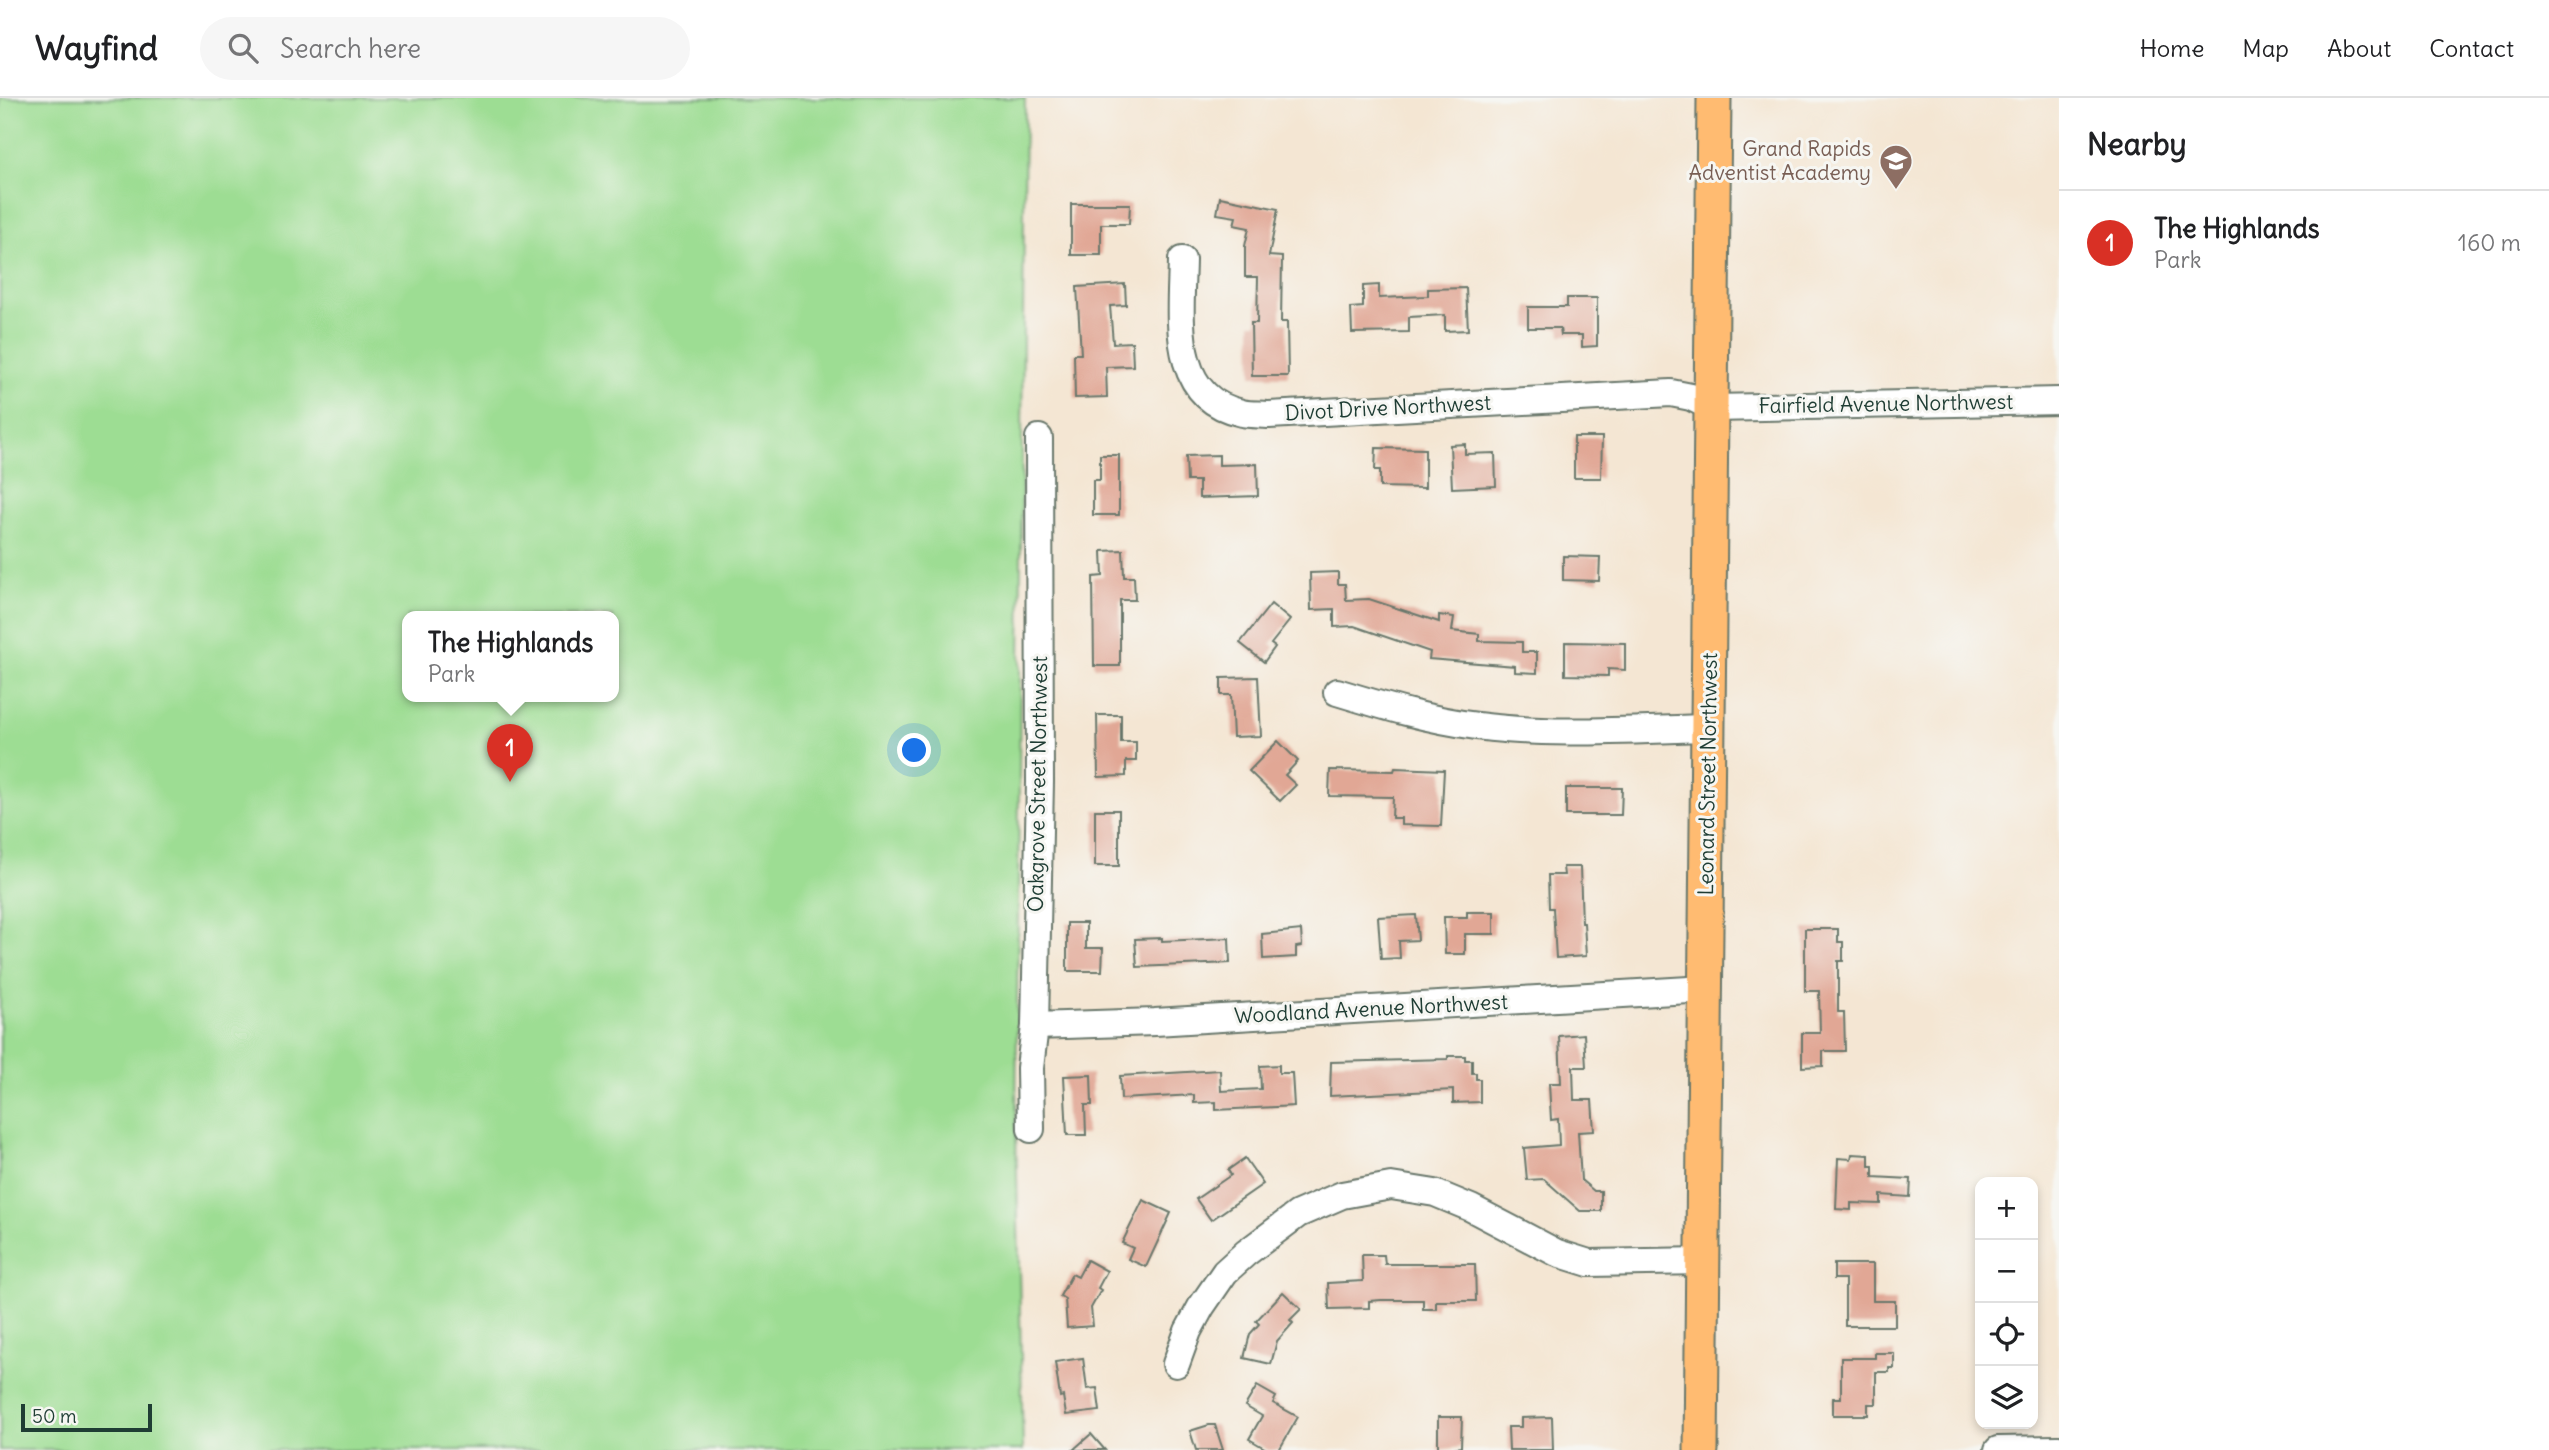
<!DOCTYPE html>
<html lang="en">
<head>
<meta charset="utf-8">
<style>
	body { margin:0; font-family:Delius,sans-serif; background:#f6f6f6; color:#202124 }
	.controls { position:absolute; right:21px; bottom:21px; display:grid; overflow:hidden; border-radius:14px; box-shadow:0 4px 10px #0003 }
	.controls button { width:63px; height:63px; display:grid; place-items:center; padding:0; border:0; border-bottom:2px solid #e0e0e0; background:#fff; color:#202124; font:35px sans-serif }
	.scale { position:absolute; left:21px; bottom:18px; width:131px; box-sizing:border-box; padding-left:7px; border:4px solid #1f3d34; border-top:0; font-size:19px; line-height:24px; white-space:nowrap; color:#1f3d34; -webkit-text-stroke:5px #f6f6f2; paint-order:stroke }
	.you { position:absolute; left:915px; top:653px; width:24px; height:24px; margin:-18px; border:5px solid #fff; border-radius:50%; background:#1a73e8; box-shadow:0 0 0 10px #1a73e833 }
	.badge { display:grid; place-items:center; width:46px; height:46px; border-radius:50%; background:#d93025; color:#fff; font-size:23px; font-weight:700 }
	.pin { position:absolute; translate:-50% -58px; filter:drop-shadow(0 2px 4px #0008) }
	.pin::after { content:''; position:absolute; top:37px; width:24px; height:21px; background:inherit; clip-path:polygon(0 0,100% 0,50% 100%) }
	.popup { position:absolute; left:402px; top:513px; width:217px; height:91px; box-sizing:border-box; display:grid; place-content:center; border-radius:14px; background:#fff; filter:drop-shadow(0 2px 5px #0005); font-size:23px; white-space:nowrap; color:#757577 }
	.popup b { font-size:26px; color:#202124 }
	.popup::after { content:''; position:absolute; left:50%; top:100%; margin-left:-14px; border:14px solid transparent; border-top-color:#fff }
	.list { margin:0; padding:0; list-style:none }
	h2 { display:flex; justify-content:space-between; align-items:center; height:91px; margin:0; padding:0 28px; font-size:30px }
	h2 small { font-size:23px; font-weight:400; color:#757577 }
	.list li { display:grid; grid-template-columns:46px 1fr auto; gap:21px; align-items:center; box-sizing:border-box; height:105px; padding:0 28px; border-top:2px solid #e0e0e0 }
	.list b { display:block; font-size:26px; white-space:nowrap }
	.list p { margin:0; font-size:23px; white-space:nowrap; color:#757577 }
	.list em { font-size:23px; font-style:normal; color:#757577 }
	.icon { flex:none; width:38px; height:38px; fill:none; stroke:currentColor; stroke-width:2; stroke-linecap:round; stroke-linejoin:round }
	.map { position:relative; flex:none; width:2059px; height:1352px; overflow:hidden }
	header { display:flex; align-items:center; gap:42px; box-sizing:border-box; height:98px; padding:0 35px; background:#fff; border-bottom:2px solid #e0e0e0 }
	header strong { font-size:33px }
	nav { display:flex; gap:38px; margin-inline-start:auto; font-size:24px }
	.search { width:490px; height:63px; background:#f6f6f6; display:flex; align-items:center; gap:18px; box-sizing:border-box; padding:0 24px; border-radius:38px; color:#757577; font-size:26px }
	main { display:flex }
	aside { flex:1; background:#fff }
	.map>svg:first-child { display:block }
	.green { fill:#9ddd93; stroke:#5e8d64; stroke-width:2; fill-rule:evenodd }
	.building { fill:#e1a795 }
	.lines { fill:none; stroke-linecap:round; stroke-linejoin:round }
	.minor-casing { stroke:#6a786c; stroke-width:30 }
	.major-casing { stroke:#6a786c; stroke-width:37 }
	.minor { stroke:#fff; stroke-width:26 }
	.major { stroke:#ffbb71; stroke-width:33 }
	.labels { text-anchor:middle; stroke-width:6; stroke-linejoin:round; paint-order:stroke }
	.education-label { font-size:21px; fill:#785e54; stroke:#f6f6f2; text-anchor:end }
	.street-label { font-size:21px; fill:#1f3d34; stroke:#f6f6f2 }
</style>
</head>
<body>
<header>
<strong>Wayfind</strong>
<div class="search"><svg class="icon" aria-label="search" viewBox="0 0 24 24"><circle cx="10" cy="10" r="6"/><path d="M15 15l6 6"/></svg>Search here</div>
<nav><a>Home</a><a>Map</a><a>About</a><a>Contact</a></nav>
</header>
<main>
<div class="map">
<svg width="2059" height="1352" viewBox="0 0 2059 1352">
	<rect width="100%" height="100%" fill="#f6f6f2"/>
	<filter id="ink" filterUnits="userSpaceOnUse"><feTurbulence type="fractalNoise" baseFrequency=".0143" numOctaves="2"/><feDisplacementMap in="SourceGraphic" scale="14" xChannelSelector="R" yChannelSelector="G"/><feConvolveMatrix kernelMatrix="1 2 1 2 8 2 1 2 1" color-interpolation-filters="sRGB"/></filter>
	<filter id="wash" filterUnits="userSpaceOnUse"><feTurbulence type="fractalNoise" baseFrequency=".00686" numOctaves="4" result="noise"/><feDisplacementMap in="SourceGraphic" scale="28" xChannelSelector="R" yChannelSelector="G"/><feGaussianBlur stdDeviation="1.57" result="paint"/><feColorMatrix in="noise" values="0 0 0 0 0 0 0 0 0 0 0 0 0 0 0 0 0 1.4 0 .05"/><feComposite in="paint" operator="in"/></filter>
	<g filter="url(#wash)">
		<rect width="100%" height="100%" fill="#f4e6d3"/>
		<!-- green -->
		<path class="green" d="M 0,0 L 1025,0 L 1016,1033 L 1023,1352 L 0,1352 ZM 407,518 L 613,518 L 613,598 L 407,598 Z"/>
		<g id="blocks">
			<!-- building -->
			<g class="building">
				<polygon points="1220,99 1278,111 1269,158 1282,159 1281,224 1287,224 1288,278 1252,278 1251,225 1257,225 1258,179 1245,179 1245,148 1249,130 1234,127 1236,119 1217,116"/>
				<polygon points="1071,106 1130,106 1129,126 1101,126 1101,157 1071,157"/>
				<polygon points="1125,186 1126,207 1110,208 1113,245 1132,244 1133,268 1106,269 1107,299 1075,300 1074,256 1081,256 1077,189"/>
				<polygon points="1379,187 1379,200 1428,198 1428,191 1466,190 1468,232 1445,233 1445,217 1409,219 1409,234 1352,235 1351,210 1363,209 1363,188"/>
				<polygon points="1567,200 1597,200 1597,248 1582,249 1582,237 1561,237 1560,230 1528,230 1528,209 1567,209"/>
				<polygon points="1574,339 1602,339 1601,380 1574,380"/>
				<polygon points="1465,346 1465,356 1495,355 1496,388 1452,390 1450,347"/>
				<polygon points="1376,350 1425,351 1425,390 1380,389 1380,372 1375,372"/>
				<polygon points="1100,357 1119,357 1119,417 1093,417 1093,382 1100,382"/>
				<polygon points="1219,357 1219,367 1257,366 1258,398 1199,400 1199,383 1187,383 1186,358"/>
				<polygon points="1123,452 1124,479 1134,479 1135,502 1120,502 1120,568 1094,568 1093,479 1103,478 1102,453"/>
				<polygon points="1563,458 1600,459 1599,483 1563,482"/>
				<polygon points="1338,474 1338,486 1345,486 1346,502 1369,501 1439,524 1439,517 1454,519 1452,533 1479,536 1479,543 1522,544 1522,554 1537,554 1537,575 1515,574 1515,568 1429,561 1430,554 1354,528 1334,529 1334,511 1311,512 1310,475"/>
				<polygon points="1271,506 1290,522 1271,546 1275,549 1264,564 1240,545"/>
				<polygon points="1565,544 1625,545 1625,572 1608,571 1608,578 1565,577"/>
				<polygon points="1258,579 1261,638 1233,639 1231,597 1221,597 1221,580"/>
				<polygon points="1097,617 1121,617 1121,644 1136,644 1136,663 1126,663 1126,678 1098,679"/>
				<polygon points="1278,643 1298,663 1285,677 1296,687 1280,703 1249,673"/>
				<polygon points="1395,670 1444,672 1441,728 1401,727 1401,720 1392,720 1393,699 1329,698 1330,672 1394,673"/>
				<polygon points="1566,690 1622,690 1621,717 1566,717"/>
				<rect x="1095" y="712" width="24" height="56"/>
				<polygon points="1563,769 1580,769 1582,825 1584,825 1586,858 1556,860 1553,810 1549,810 1548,777 1564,777"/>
				<polygon points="1467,814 1494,814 1494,836 1465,836 1465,856 1445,856 1444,819 1467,819"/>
				<polygon points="1416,817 1418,842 1399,843 1400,860 1381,861 1378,819"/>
				<polygon points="1067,825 1086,825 1086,850 1103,850 1102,873 1067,873"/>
				<polygon points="1805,831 1838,831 1838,844 1843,844 1843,863 1838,863 1838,914 1844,914 1845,953 1823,953 1823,968 1802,969 1802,935 1820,935 1819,893 1805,893"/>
				<polygon points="1301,832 1302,848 1296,849 1296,859 1263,861 1262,836"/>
				<polygon points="1162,840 1162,843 1229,840 1230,865 1137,869 1135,841"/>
				<polygon points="1584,936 1586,969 1573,969 1574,1002 1592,1002 1594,1033 1578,1034 1581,1082 1594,1093 1601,1093 1601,1113 1580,1113 1544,1081 1527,1082 1524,1050 1559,1047 1558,1021 1551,1022 1549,985 1561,985 1559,938"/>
				<polygon points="1448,958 1465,958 1465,962 1472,962 1472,975 1476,975 1476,981 1480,981 1480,1004 1453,1005 1453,992 1330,998 1331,964 1448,961"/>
				<polygon points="1279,967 1279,975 1292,975 1294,1008 1216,1012 1216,1004 1194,1005 1194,997 1121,1001 1120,978 1220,972 1221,993 1261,991 1260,968"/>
				<polygon points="1091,977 1092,1007 1085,1007 1086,1037 1067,1037 1064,978"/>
				<polygon points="1852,1056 1869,1057 1869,1068 1873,1068 1873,1079 1911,1081 1910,1099 1881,1097 1881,1106 1851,1105 1851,1112 1836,1111 1838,1060 1851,1061"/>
				<polygon points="1245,1060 1263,1086 1211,1122 1196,1101 1231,1077 1228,1072"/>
				<polygon points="1143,1102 1171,1115 1146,1169 1128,1161 1133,1150 1122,1145"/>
				<polygon points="1362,1157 1384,1157 1385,1166 1475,1166 1476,1203 1436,1203 1436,1211 1423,1211 1423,1202 1381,1202 1369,1203 1369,1210 1329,1211 1328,1185 1363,1183"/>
				<polygon points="1087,1162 1107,1173 1098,1190 1101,1192 1091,1210 1093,1228 1067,1230 1065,1201 1060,1198 1072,1176 1078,1179"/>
				<polygon points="1834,1166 1873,1166 1873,1203 1895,1203 1895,1228 1845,1228 1845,1181 1834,1181"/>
				<polygon points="1283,1194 1301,1211 1290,1222 1293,1225 1277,1243 1271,1266 1244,1260 1250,1236 1259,1226 1256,1223"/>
				<polygon points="1875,1255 1894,1255 1894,1270 1889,1270 1889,1274 1876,1274 1876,1306 1868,1306 1868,1317 1833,1317 1833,1300 1841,1300 1841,1260 1875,1260"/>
				<polygon points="1083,1260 1087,1291 1097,1290 1100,1313 1066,1317 1063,1298 1060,1299 1055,1264"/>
				<polygon points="1257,1288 1276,1299 1273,1305 1298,1319 1279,1352 1268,1352 1249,1341 1262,1318 1245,1308"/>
				<polygon points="1438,1319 1462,1319 1461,1349 1438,1352"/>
				<polygon points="1552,1319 1553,1352 1509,1352 1508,1329 1521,1329 1521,1320"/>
				<polygon points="1209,1327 1215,1327 1223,1352 1196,1352 1190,1333"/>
				<polygon points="1091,1336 1105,1352 1073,1352"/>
			</g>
		</g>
	</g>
	<g filter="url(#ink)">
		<use href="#blocks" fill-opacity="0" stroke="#6a786c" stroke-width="2"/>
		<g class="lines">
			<defs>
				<g id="minor">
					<path d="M 1182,162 C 1181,218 1169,300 1242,315 C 1250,317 1260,316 1269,317 L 1671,295 L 1691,299 L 1713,310 L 2059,303"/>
					<path d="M 1337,594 C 1383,608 1429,622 1477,628 C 1553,638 1632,632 1708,630"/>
					<polyline points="1035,928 1155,924 1706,891"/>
					<polyline points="1031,1031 1030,970 1035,928 1040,684 1039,340"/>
					<polyline points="1176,1266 1188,1233 1201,1209 1225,1174 1246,1155 1298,1116 1342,1097 1391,1088 1435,1095 1471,1110 1557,1155 1589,1165 1704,1163"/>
					<polyline points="1998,1352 2059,1351"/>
				</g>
				<polyline id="major" points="1701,1352 1714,0"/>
			</defs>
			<!-- minor casing -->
			<use href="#minor" class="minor-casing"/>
			<!-- major casing -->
			<use href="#major" class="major-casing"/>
			<!-- minor -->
			<use href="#minor" class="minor"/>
			<!-- major -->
			<use href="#major" class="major"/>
		</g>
	</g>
	<!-- icons -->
	<defs>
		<symbol id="school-pin" viewBox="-11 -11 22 30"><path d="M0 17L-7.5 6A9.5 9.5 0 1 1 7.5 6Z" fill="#8d6e63" stroke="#f6f6f2"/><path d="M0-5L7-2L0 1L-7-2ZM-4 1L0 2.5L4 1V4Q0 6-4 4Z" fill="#fff"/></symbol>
	</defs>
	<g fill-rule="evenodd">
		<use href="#school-pin" x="1877" y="44" width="38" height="52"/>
	</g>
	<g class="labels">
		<!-- education labels -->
		<g class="education-label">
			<text x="1871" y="58">Grand Rapids<tspan x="1871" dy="24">Adventist Academy</tspan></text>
		</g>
		<!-- street labels -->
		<g class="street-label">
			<text transform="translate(1886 306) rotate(-1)" y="7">Fairfield Avenue Northwest</text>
			<text transform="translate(1388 310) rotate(-3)" y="7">Divot Drive Northwest</text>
			<text transform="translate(1708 676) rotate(-89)" y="7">Leonard Street Northwest</text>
			<text transform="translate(1038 686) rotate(-89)" y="7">Oakgrove Street Northwest</text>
			<text transform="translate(1371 911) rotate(-3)" y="7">Woodland Avenue Northwest</text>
		</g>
	</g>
</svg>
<div class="controls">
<button>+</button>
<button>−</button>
<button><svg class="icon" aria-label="locate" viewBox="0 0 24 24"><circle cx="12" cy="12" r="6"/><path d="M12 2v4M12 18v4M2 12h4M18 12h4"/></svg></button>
<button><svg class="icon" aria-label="layers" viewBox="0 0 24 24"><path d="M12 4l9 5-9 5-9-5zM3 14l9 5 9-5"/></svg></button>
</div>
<div class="scale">50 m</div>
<div class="you"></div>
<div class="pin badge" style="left:510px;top:684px">1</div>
<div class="popup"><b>The Highlands</b>Park</div>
</div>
<aside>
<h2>Nearby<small></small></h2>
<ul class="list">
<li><span class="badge">1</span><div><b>The Highlands</b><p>Park</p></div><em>160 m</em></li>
</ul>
</aside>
</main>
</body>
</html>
